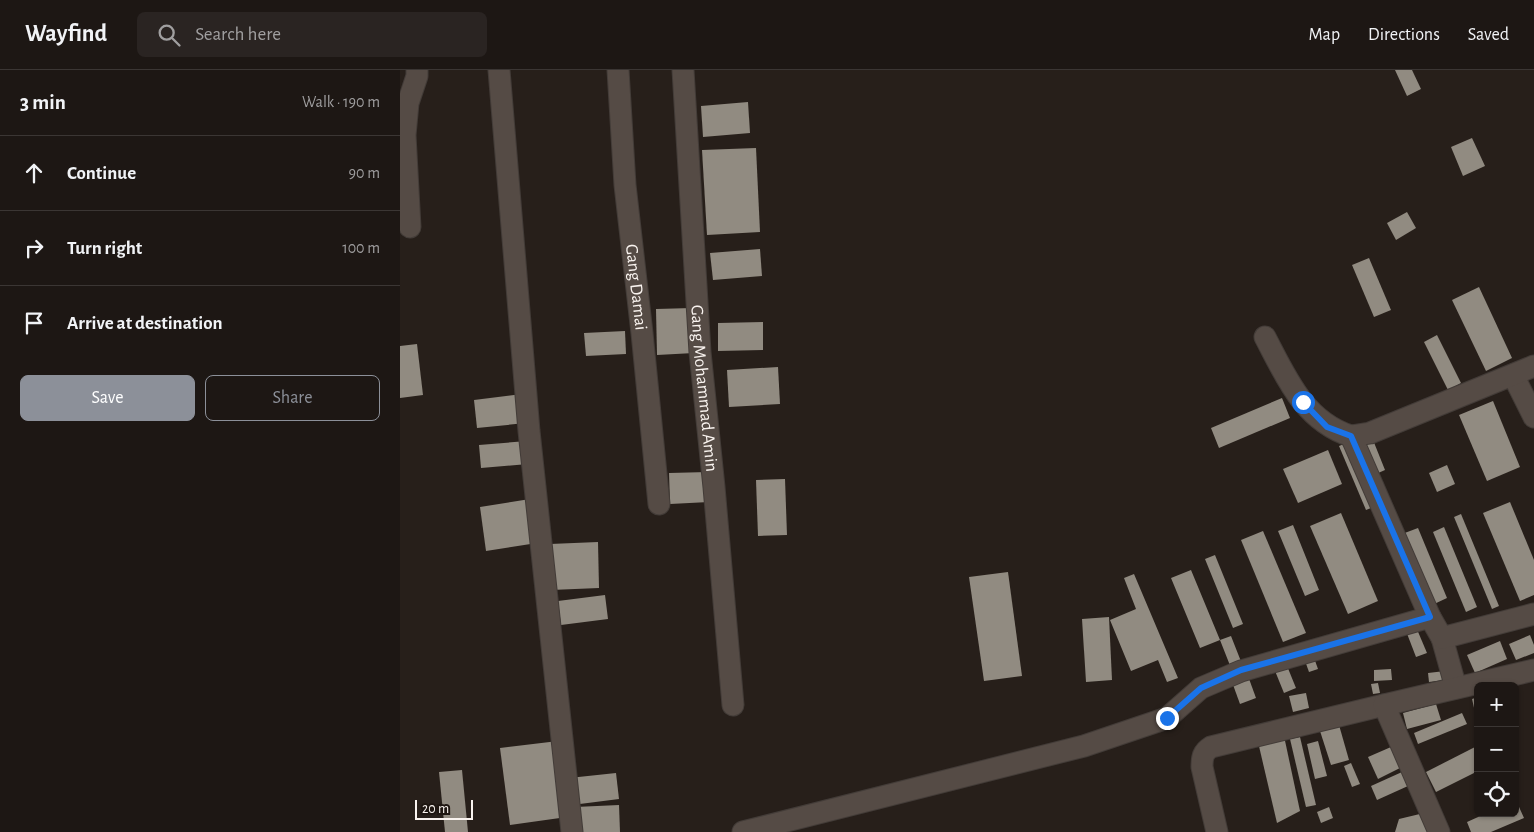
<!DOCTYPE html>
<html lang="en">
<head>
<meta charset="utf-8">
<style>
	body { margin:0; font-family:"Alegreya Sans",sans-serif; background:#2a2422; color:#f1f3f6 }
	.controls { position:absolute; right:15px; bottom:15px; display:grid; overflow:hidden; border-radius:8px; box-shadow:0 1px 4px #0004 }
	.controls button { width:45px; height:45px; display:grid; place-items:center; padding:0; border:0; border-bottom:1px solid #3b3634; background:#1d1714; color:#f1f3f6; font:25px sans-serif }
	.scale { position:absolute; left:15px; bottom:12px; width:58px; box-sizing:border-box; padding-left:5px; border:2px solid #f9f3ef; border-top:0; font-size:14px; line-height:18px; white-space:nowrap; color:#f9f3ef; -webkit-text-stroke:4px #1e1611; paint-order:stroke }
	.stop { position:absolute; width:15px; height:15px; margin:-11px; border:4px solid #1a73e8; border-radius:50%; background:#fff }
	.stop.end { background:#1a73e8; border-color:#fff; box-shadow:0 1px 5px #0008 }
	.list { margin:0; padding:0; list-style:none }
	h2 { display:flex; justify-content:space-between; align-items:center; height:65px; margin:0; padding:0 20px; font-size:21px }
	h2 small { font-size:16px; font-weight:400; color:#a09fa0 }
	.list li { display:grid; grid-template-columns:32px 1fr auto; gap:15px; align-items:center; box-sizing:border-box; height:75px; padding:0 20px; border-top:1px solid #3b3634 }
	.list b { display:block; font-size:19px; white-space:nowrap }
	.list em { font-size:16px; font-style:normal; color:#a09fa0 }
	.actions { display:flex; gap:10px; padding:15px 20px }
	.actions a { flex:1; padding:11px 0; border:1px solid #8c9099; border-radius:8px; text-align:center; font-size:18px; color:#8c9099 }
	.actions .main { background:#8c9099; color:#fff }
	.icon { flex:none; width:28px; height:28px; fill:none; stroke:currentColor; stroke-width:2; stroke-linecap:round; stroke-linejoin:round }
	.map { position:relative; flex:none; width:1134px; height:762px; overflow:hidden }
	header { display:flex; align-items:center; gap:30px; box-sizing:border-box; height:70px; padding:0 25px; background:#1d1714; border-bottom:1px solid #3b3634 }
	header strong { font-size:24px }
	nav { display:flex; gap:28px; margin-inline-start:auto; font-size:18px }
	.search { width:350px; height:45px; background:#2a2422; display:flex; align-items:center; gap:12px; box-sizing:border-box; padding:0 18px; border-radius:8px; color:#a09fa0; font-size:19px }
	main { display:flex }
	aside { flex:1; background:#1d1714 }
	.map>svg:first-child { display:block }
	.building { fill:#918b81 }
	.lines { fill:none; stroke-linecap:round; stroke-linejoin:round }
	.minor-casing { stroke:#433c38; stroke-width:23 }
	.minor { stroke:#554b45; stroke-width:21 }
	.route { stroke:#1a73e8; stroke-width:6 }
	.labels { text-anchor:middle; stroke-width:5; stroke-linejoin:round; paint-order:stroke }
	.street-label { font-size:18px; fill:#f9f3ef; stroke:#1e1611 }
</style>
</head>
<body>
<header>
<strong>Wayfind</strong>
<div class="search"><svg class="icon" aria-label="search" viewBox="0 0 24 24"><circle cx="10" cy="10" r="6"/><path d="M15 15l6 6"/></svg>Search here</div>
<nav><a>Map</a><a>Directions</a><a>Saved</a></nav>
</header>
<main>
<aside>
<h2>3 min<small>Walk · 190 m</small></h2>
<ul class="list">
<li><svg class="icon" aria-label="ahead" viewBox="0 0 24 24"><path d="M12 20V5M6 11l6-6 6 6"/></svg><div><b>Continue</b></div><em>90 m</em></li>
<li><svg class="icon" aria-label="right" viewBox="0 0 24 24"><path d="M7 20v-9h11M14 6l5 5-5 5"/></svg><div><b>Turn right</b></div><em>100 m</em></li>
<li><svg class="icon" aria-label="arrive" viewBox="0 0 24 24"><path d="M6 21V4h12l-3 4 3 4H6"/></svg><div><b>Arrive at destination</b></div></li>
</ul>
<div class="actions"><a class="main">Save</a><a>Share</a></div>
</aside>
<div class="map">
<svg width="1134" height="762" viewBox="0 0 1134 762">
	<rect width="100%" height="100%" fill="#271f1a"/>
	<!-- building -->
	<g class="building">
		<polygon points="995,0 1012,0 1021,19 1007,26"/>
		<polygon points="348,32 350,63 303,67 301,36"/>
		<polygon points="1072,68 1085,96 1063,106 1051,77"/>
		<polygon points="356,78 360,162 307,165 302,80"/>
		<polygon points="1007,142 1016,158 996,170 987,153"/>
		<polygon points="360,179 362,206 313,210 310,183"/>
		<polygon points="969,188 991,240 974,247 952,195"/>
		<polygon points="1079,217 1112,288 1086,301 1052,230"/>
		<polygon points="292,238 294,283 257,285 256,239"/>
		<polygon points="363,252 363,280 318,281 318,253"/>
		<polygon points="225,261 226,284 186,286 184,263"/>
		<polygon points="1037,265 1061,313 1048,320 1024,272"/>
		<polygon points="17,274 23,325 0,328 0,276"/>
		<polygon points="378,297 380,334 329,337 327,300"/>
		<polygon points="122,324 126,353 77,358 74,330"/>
		<polygon points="882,328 890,348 819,378 811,358"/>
		<polygon points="1093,331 1120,397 1087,411 1059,345"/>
		<polygon points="973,370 985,400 976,404 963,374"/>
		<polygon points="127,371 128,394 81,398 79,375"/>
		<polygon points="949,372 976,436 966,440 939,376"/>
		<polygon points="928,380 942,414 898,433 883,399"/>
		<polygon points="1047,395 1055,414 1037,422 1029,403"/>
		<polygon points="308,402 309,432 270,434 269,403"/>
		<polygon points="385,409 387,465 358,466 356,410"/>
		<polygon points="130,429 137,473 86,481 80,437"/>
		<polygon points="1110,432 1134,490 1134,525 1120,531 1083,443"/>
		<polygon points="941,443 978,531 948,544 910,456"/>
		<polygon points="1061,444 1099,536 1092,539 1054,447"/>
		<polygon points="893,455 919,520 905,526 878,461"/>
		<polygon points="1044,457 1077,537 1066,542 1033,462"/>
		<polygon points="1018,458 1047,528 1032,535 1002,464"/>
		<polygon points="863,461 906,563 883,572 841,470"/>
		<polygon points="198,472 199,518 151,520 150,474"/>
		<polygon points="815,485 843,554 833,558 805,489"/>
		<polygon points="791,500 820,570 831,566 842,594 831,598 820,570 800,578 771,508"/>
		<polygon points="608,502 622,606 584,611 569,507"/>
		<polygon points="734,504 778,608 767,612 758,590 731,601 710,550 736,539 724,508"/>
		<polygon points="205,525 208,549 161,555 158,531"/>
		<polygon points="709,547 712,610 686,612 682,549"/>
		<polygon points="1016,557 1027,583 1016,587 1006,561"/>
		<polygon points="1130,565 1134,575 1134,583 1116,590 1109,574"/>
		<polygon points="1100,571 1107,589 1075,603 1067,585"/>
		<polygon points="913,585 918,599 909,602 904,588"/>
		<polygon points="885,591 896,618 884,623 873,596"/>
		<polygon points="991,599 992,610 974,611 974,600"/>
		<polygon points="1045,601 1045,610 1029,612 1028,603"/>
		<polygon points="848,606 856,628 840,634 832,612"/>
		<polygon points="978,613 980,623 973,624 971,614"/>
		<polygon points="906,623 909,638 893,642 889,626"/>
		<polygon points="1078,627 1078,651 1077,651 1072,629"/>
		<polygon points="1036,634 1041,650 1007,659 1003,643"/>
		<polygon points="1062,643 1067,654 1018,674 1014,663"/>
		<polygon points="939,655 949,690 931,695 920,661"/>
		<polygon points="884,666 900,741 877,753 858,672"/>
		<polygon points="900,667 916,735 906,737 890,669"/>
		<polygon points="158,671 167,747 110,755 100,678"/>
		<polygon points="918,671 927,706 915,709 907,674"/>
		<polygon points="991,677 1000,698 978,709 968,687"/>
		<polygon points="1075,677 1078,682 1078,701 1036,722 1026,702"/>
		<polygon points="951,693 960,714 952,717 944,696"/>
		<polygon points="62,700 68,762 45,762 39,702"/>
		<polygon points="1002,702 1008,716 977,730 971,716"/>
		<polygon points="216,703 219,729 172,735 169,708"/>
		<polygon points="1115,728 1124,748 1091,762 1071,762 1067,752 1087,743 1115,743"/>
		<polygon points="219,735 220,762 176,762 175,737"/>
		<polygon points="929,737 933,748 921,753 917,742"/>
		<polygon points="1024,743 1029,762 995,762 999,749"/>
	</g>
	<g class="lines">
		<defs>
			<g id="minor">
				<polyline points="99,0 129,361 172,762"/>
				<path id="s1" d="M 218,0 L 225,115 L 242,263 L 259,434"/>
				<path id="s2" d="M 283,0 L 300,282 L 314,417 L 333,635"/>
				<polyline points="10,157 5,65 8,33 17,6 17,0"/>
				<path d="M 865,267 C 886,307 904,351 951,366"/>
				<polyline points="1113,305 1134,347"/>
				<polyline points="1030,547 951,366 970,363 1134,296"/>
				<polyline points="1042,568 1056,618"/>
				<polyline points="343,762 684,676 767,648 801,618 841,601 1030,547 1042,568 1134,544"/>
				<path d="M 817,762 L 802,697 C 802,687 803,682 811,677 L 984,635"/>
				<polyline points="1039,762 984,635 1134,600"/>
			</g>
		</defs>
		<!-- minor casing -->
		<use href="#minor" class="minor-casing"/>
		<!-- minor -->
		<use href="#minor" class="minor"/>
	</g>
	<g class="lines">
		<!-- route -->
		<polyline class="route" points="767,648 801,618 841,600 1030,547 951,366 927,357 903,332"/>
	</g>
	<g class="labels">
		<!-- street labels -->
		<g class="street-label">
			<text dy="6" stroke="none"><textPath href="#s1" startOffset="218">Gang Damai</textPath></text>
			<text dy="6" stroke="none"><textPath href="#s2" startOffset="319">Gang Mohammad Amin</textPath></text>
		</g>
	</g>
</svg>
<div class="controls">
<button>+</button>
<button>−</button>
<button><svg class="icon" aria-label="locate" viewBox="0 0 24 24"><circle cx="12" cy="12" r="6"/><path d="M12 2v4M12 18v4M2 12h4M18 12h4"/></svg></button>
</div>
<div class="scale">20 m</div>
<div class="stop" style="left:903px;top:332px"></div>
<div class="stop end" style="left:767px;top:648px"></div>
</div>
</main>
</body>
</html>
